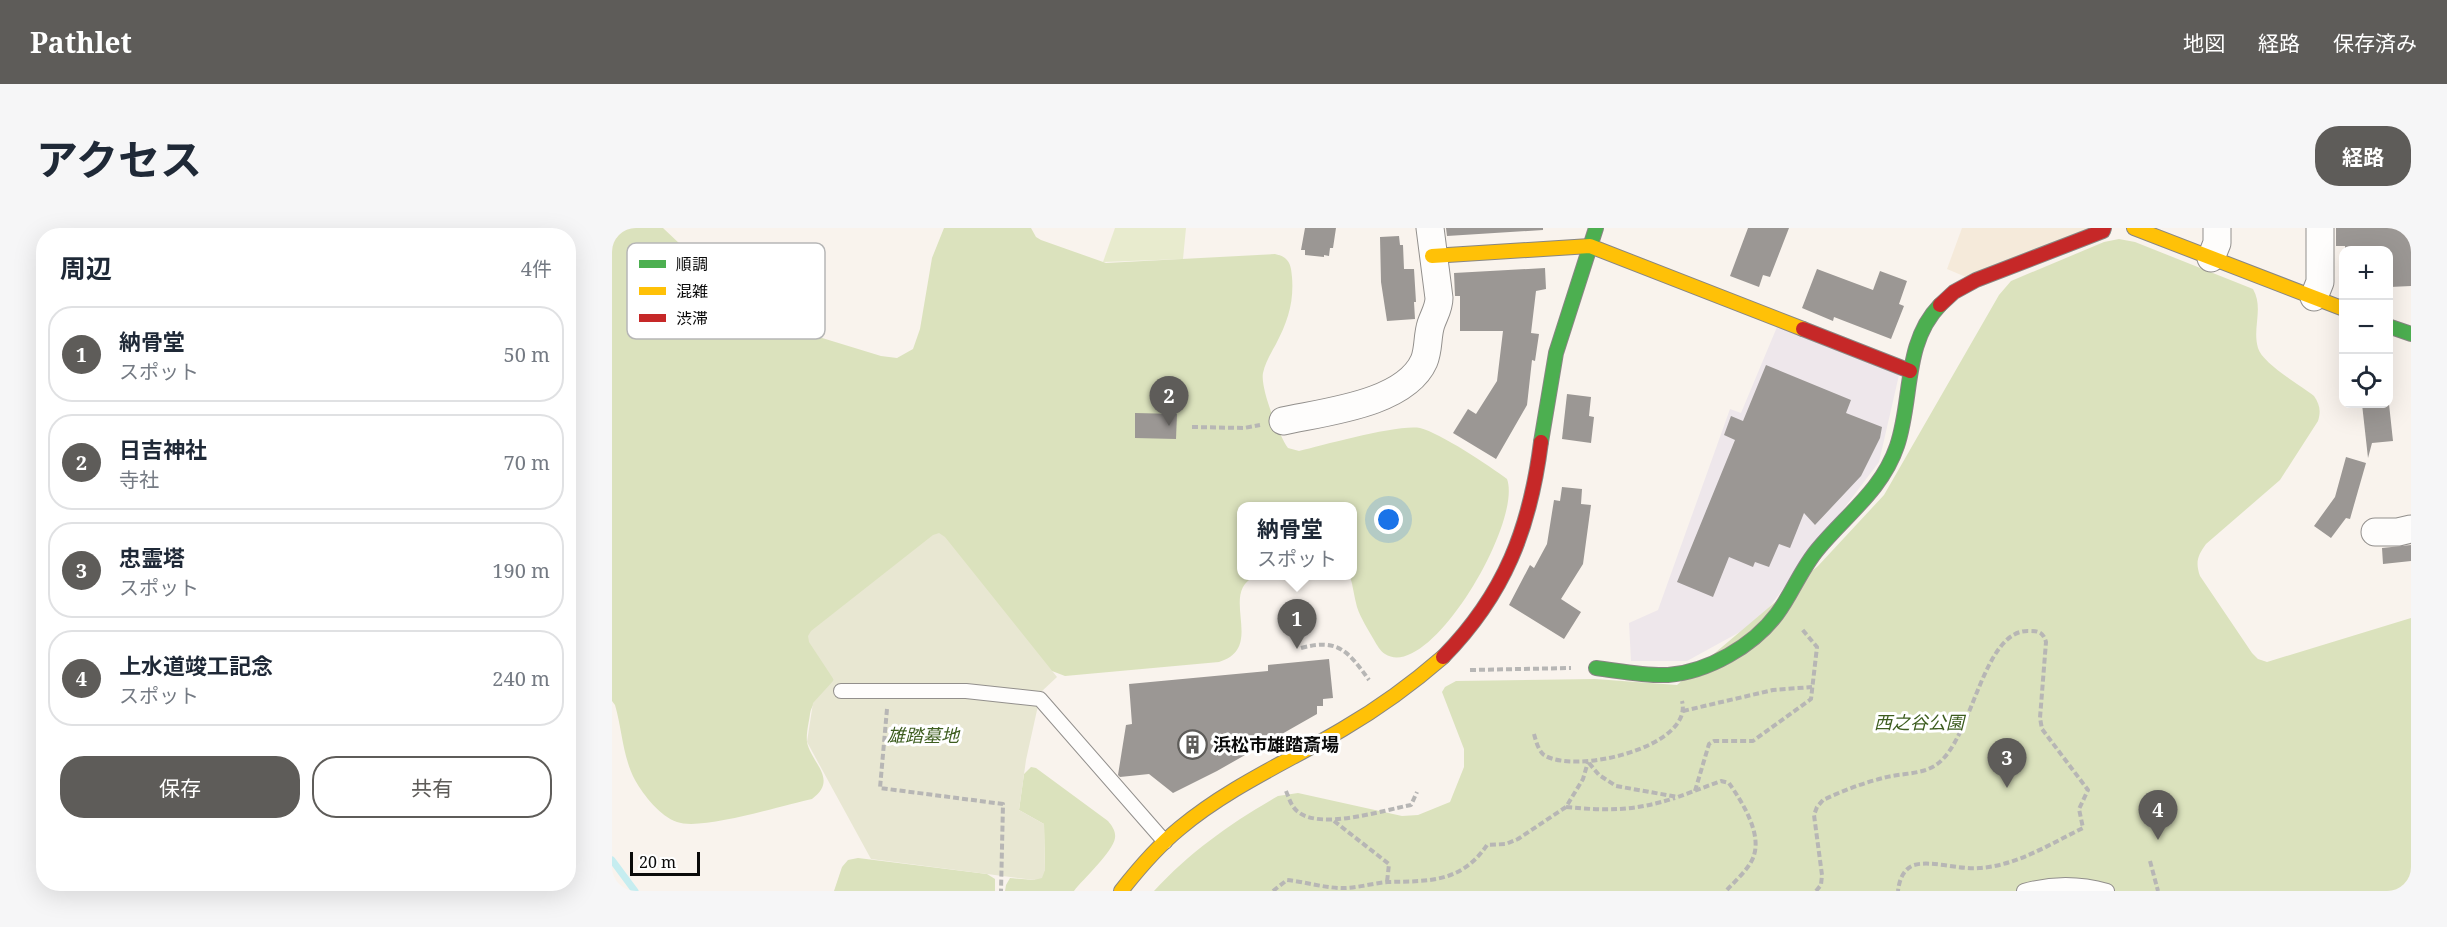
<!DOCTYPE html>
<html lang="ja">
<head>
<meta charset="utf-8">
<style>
	body { margin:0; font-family:"Noto Serif","Noto Sans JP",serif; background:#f6f6f7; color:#1f2937 }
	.controls { position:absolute; right:18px; top:18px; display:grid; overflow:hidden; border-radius:12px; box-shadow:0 6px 24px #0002 }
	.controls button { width:54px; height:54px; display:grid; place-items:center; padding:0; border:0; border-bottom:2px solid #e0e1e3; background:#fff; color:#1f2937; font:30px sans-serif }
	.scale { position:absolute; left:18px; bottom:15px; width:70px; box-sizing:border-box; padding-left:6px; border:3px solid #0a0a0a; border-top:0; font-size:16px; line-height:21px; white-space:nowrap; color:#0a0a0a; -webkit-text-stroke:4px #fff; paint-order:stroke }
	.you { position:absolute; left:777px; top:292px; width:21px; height:21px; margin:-15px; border:4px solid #fff; border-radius:50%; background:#1a73e8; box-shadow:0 0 0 9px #1a73e833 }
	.badge { display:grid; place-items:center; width:39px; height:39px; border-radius:50%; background:#5e5c59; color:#fff; font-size:20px; font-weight:700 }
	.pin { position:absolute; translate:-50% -50px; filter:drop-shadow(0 2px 3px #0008) }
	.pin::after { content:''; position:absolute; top:32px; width:21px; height:18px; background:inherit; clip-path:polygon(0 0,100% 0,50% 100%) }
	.popup { position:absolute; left:625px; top:274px; width:120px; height:78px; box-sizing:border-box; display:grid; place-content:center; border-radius:12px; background:#fff; filter:drop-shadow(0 2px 4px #0005); font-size:20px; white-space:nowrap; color:#747a83 }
	.popup b { font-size:22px; color:#1f2937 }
	.popup::after { content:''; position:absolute; left:50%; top:100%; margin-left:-12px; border:12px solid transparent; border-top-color:#fff }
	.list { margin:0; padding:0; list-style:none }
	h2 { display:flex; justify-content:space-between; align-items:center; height:78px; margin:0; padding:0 24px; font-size:26px }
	h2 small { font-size:20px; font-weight:400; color:#747a83 }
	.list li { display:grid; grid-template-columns:39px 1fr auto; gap:18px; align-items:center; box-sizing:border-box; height:96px; margin:0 12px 12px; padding:0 12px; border:2px solid #e0e1e3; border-radius:24px }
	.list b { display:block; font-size:22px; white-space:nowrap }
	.list p { margin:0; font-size:20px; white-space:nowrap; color:#747a83 }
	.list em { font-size:20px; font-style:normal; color:#747a83 }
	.actions { display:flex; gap:12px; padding:18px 24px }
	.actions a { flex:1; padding:14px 0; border:2px solid #5e5c59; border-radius:24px; text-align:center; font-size:21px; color:#5e5c59 }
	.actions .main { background:#5e5c59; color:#fff }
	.icon { flex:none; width:33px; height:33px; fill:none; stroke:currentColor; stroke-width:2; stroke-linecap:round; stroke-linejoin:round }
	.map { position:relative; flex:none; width:1799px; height:663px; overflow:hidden; border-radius:24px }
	header { display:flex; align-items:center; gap:36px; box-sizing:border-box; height:84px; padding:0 30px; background:#5e5c59; color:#fff }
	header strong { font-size:28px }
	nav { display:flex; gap:33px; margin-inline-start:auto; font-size:21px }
	.intro { display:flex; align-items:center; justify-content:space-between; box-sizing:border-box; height:144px; padding:0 36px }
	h1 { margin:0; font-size:42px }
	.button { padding:15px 27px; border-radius:24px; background:#5e5c59; color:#fff; font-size:21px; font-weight:700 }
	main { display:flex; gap:36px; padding:0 36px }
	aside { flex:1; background:#fff; border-radius:24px; box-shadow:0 6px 24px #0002 }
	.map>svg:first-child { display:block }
	.industrial { fill:#eee7eb }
	.farmland { fill:#f5eada }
	.green { fill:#e8ebce }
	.forest { fill:#dbe2bd }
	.cemetery { fill:#e8e7d2 }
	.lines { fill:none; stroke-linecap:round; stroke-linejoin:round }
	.stream { stroke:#c6edf0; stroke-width:7 }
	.building { fill:#9b9794 }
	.lane-casing { stroke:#928f8c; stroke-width:16 }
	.street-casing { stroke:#928f8c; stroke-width:29 }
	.fast-casing { stroke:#888683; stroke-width:16 }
	.slow-casing { stroke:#888683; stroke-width:16 }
	.jam-casing { stroke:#888683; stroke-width:16 }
	.path { stroke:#b7b6b5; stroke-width:4; stroke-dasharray:6 3; stroke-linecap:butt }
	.lane { stroke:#fefdfc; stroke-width:14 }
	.street { stroke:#fefdfc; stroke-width:27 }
	.fast { stroke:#4caf50; stroke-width:14 }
	.slow { stroke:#ffc107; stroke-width:14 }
	.jam { stroke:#c62828; stroke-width:14 }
	.labels { text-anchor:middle; stroke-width:6; stroke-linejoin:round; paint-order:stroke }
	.park-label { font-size:18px; font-style:italic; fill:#3d5d1f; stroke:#fff }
	.poi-label { font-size:18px; font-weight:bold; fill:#0a0a0a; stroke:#fff; text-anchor:start }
	.key { fill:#fff; stroke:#b6b6b6; stroke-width:1.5 }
	.key-label { font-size:16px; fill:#0a0a0a }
</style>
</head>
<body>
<header>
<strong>Pathlet</strong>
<nav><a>地図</a><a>経路</a><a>保存済み</a></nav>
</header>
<div class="intro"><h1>アクセス</h1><a class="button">経路</a></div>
<main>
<aside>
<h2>周辺<small>4件</small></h2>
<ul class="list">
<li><span class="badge">1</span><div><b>納骨堂</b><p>スポット</p></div><em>50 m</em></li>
<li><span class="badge">2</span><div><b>日吉神社</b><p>寺社</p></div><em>70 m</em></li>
<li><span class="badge">3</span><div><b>忠霊塔</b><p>スポット</p></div><em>190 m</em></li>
<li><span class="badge">4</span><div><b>上水道竣工記念</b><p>スポット</p></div><em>240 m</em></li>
</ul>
<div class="actions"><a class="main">保存</a><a>共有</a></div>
</aside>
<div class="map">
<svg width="1799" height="663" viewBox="0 0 1799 663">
	<rect width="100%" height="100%" fill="#f9f3ed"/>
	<!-- industrial -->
	<polygon class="industrial" points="1165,99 1287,147 1267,234 1146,394 1075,433 1019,433 1017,395 1046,382 1118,181 1129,185"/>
	<!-- farmland -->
	<polygon class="farmland" points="1350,0 1479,0 1354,49 1335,41"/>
	<!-- green -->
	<polygon class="green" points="503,0 574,0 571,31 491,34"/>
	<!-- forest -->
	<g class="forest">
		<path d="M 0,0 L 51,0 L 123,68 L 150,87 L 184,102 L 269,128 L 285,130 L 301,121 L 308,101 L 320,30 L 332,0 L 419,0 L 424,9 L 429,12 L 494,35 L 663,26 C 677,29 679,36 680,49 C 682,74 676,93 664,116 C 659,125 653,135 651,145 C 648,160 667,208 676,220 L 687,223 C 712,217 786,196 808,200 C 828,205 878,238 895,251 C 911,294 817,455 773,426 C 768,423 765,417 762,412 C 756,401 749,391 745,379 C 742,368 741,358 738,348 L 740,348 L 740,278 L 630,278 L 630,348 L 644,348 C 605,364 655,420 607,434 L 453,448 L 440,443 L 220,447 L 222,452 C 215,465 201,470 198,486 C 197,494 194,505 195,514 C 199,535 227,551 200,571 C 171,577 90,603 65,594 C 48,588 32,568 23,552 C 11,530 10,501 3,477 L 0,473 Z"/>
		<path d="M 1507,11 L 1523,14 L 1641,61 C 1652,80 1640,100 1646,120 C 1650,135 1689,158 1702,168 C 1708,177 1709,183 1706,193 L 1668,252 L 1594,316 C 1586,327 1583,334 1588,348 L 1640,425 L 1646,431 L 1655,434 L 1799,390 L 1799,663 L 542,663 C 579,623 619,595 666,568 L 686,565 L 790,588 L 806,587 L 838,574 L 852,539 L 852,521 L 830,464 L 833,459 L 844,453 L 983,451 L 1065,457 L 1206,338 L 1272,267 L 1387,67 L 1399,53 L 1492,14 Z"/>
		<path d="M 419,539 L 424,540 L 496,593 C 500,598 504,603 503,610 C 501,624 471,651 462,663 L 393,663 L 394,657 L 398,650 L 422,652 L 433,642 L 432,596 L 407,582 L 412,546 Z"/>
		<polygon points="246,630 375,646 383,651 383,663 222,663 230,639 236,632"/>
	</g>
	<!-- cemetery -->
	<polygon class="cemetery" points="327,305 333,309 445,449 429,464 414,532 407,582 432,596 433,642 430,650 422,652 259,631 195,514 201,475 222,452 197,414 196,408 199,403 321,307"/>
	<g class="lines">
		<!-- stream -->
		<polyline class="stream" points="0,632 23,663"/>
	</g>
	<!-- building -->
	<g class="building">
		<polygon points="693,0 724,0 721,20 718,20 717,28 712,27 712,29 693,27 693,22 689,22"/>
		<polygon points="834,0 931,0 931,2 835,8"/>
		<polygon points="1136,0 1177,0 1158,49 1151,47 1147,59 1118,48"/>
		<polygon points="1724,0 1799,0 1799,58 1778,59 1777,22 1733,22 1733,18 1724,18"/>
		<polygon points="787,8 788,17 791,17 792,41 802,41 804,74 802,74 803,91 775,93 769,54 768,9"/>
		<polygon points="933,40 934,61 924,63 919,105 927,106 923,133 920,132 915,177 884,231 841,205 856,181 864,186 885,153 891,103 848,103 848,68 843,68 842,45"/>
		<polygon points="1205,41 1261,62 1268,43 1295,53 1287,76 1292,78 1279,111 1222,89 1221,93 1190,80"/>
		<polygon points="1154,137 1239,172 1234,185 1270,199 1268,210 1249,248 1203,297 1192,285 1178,320 1167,316 1157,339 1143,334 1141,339 1117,329 1101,369 1065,354 1123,212 1112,207 1119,188 1131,193"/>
		<polygon points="955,166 979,169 977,188 982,189 979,215 950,211"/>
		<polygon points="1750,176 1777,176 1781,213 1760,215 1756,230"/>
		<polygon points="523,185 565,186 564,211 523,210"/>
		<polygon points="1734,229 1754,235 1738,291 1734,290 1719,310 1702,298 1723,269"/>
		<polygon points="950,259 970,261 969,276 979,277 971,336 949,371 969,384 952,411 897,377 918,337 922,340 935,316 942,272 948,273"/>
		<polygon points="1799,317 1799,333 1771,336 1770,320"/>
		<polygon points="717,431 721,470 711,471 711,478 705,478 705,486 605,543 561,565 537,546 508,549 506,547 514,497 520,496 517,456 656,443 656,437"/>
	</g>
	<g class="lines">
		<defs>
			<g id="lane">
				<polyline points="229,463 354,463 428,471 553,614"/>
				<path d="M 1412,663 C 1440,655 1467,655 1495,663"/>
			</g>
			<g id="street">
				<polyline points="1599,30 1605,15 1605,0"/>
				<polyline points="1702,69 1708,54 1708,0"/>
				<path d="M 671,193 C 712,184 793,176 812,133 C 817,121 815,108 819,96 C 822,87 827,80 827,70 L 818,0"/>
				<polyline points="1763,304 1786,304 1799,301"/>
			</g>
			<g id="fast">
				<polyline points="1776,98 1799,106"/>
				<polyline points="929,214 944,125 984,0"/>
				<path d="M 984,440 C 1008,443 1032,448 1056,447 C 1096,444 1141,418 1165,386 C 1180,366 1189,341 1206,321 C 1235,286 1270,262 1285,218 C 1301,171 1291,115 1328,77"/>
			</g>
			<g id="slow">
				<polyline points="1522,0 1732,81"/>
				<polyline points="820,28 978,18 1191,101"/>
				<path d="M 509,663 C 527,640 546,618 568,600 C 617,559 677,533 731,501 C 767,480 800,456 831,429"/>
			</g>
			<g id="jam">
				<polyline points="1328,77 1342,64 1364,52 1491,3 1492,0"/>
				<polyline points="1191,101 1298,143"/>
				<path d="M 831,429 C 893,366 918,300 929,214"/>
			</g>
		</defs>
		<!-- lane casing -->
		<use href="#lane" class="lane-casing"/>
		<!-- street casing -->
		<use href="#street" class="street-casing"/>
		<!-- fast casing -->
		<use href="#fast" class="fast-casing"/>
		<!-- slow casing -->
		<use href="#slow" class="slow-casing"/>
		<!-- jam casing -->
		<use href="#jam" class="jam-casing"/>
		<!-- path -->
		<g class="path">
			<polyline points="580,199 632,200 648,197"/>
			<path d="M 689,420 C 726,410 736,423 757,452"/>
			<polyline points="858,442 959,440"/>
			<polyline points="275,481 268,560 391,576 389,663"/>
			<polyline points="1071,483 1161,462 1200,459"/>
			<path d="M 922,506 C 924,513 926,522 932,527 C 963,547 1082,519 1070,473"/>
			<path d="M 977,535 L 987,547 L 1004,558 L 1066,569 L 1109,553 L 1117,555 C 1130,574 1151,606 1141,630 C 1136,642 1123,653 1114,663"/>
			<path d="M 674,563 C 677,570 679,578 685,583 C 707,603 772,582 799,577 L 805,564"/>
			<polyline points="1083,563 1097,516 1102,513 1141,513 1199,471 1205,419 1189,400"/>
			<path d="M 954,579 C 996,583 1022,583 1063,570"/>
			<polyline points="722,593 777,636 775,654"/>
			<polyline points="1538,633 1546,663"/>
			<path d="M 661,663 L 675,652 C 694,654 716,661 735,660 C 749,659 763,655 776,654 C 817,653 849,655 875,617 L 894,616 L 906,611 L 954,579 L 971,551 L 976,534"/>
			<path d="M 1204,663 L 1209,657 L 1210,647 L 1202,587 L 1205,579 L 1211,572 C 1230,563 1251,555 1271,550 C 1288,545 1309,547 1324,537 C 1361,512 1370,401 1417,403 C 1427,403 1431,404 1434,414 L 1428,490 L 1430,501 L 1476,562 L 1467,581 L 1471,600 C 1438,616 1404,638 1367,640 C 1348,642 1320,632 1302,637 C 1291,641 1287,653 1286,663"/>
		</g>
		<!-- lane -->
		<use href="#lane" class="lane"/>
		<!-- street -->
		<use href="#street" class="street"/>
		<!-- fast -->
		<use href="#fast" class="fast"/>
		<!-- slow -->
		<use href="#slow" class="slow"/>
		<!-- jam -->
		<use href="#jam" class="jam"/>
	</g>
	<!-- icons -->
	<defs>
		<symbol id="building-ring" viewBox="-11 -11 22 22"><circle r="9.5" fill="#fff" stroke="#5e5c59" stroke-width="1.5"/><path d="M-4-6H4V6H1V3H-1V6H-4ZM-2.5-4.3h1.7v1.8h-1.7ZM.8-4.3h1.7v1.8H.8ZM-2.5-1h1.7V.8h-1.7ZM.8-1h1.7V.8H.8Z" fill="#5e5c59"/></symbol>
	</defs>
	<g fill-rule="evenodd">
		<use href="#building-ring" x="564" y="500" width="33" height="33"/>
	</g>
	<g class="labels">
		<!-- park labels -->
		<g class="park-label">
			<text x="1307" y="501">西之谷公園</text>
			<text x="311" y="514">雄踏墓地</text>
		</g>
		<!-- poi labels -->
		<g class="poi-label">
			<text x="601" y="523">浜松市雄踏斎場</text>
		</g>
	</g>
	<!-- legend -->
	<rect x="15" y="15" width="198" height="96" rx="9" class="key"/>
	<rect x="27" y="32" width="27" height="8" fill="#4caf50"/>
	<rect x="27" y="59" width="27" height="8" fill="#ffc107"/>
	<rect x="27" y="86" width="27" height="8" fill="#c62828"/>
	<g class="key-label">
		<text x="64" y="42">順調</text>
		<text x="64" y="69">混雑</text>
		<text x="64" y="96">渋滞</text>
	</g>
</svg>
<div class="controls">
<button>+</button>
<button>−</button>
<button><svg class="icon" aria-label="locate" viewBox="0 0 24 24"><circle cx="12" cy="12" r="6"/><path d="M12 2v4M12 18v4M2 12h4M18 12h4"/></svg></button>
</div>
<div class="scale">20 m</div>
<div class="you"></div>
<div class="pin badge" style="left:685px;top:421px">1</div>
<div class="popup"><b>納骨堂</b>スポット</div>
<div class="pin badge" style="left:557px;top:198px">2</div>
<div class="pin badge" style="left:1395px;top:560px">3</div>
<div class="pin badge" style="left:1546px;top:612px">4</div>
</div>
</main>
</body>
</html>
